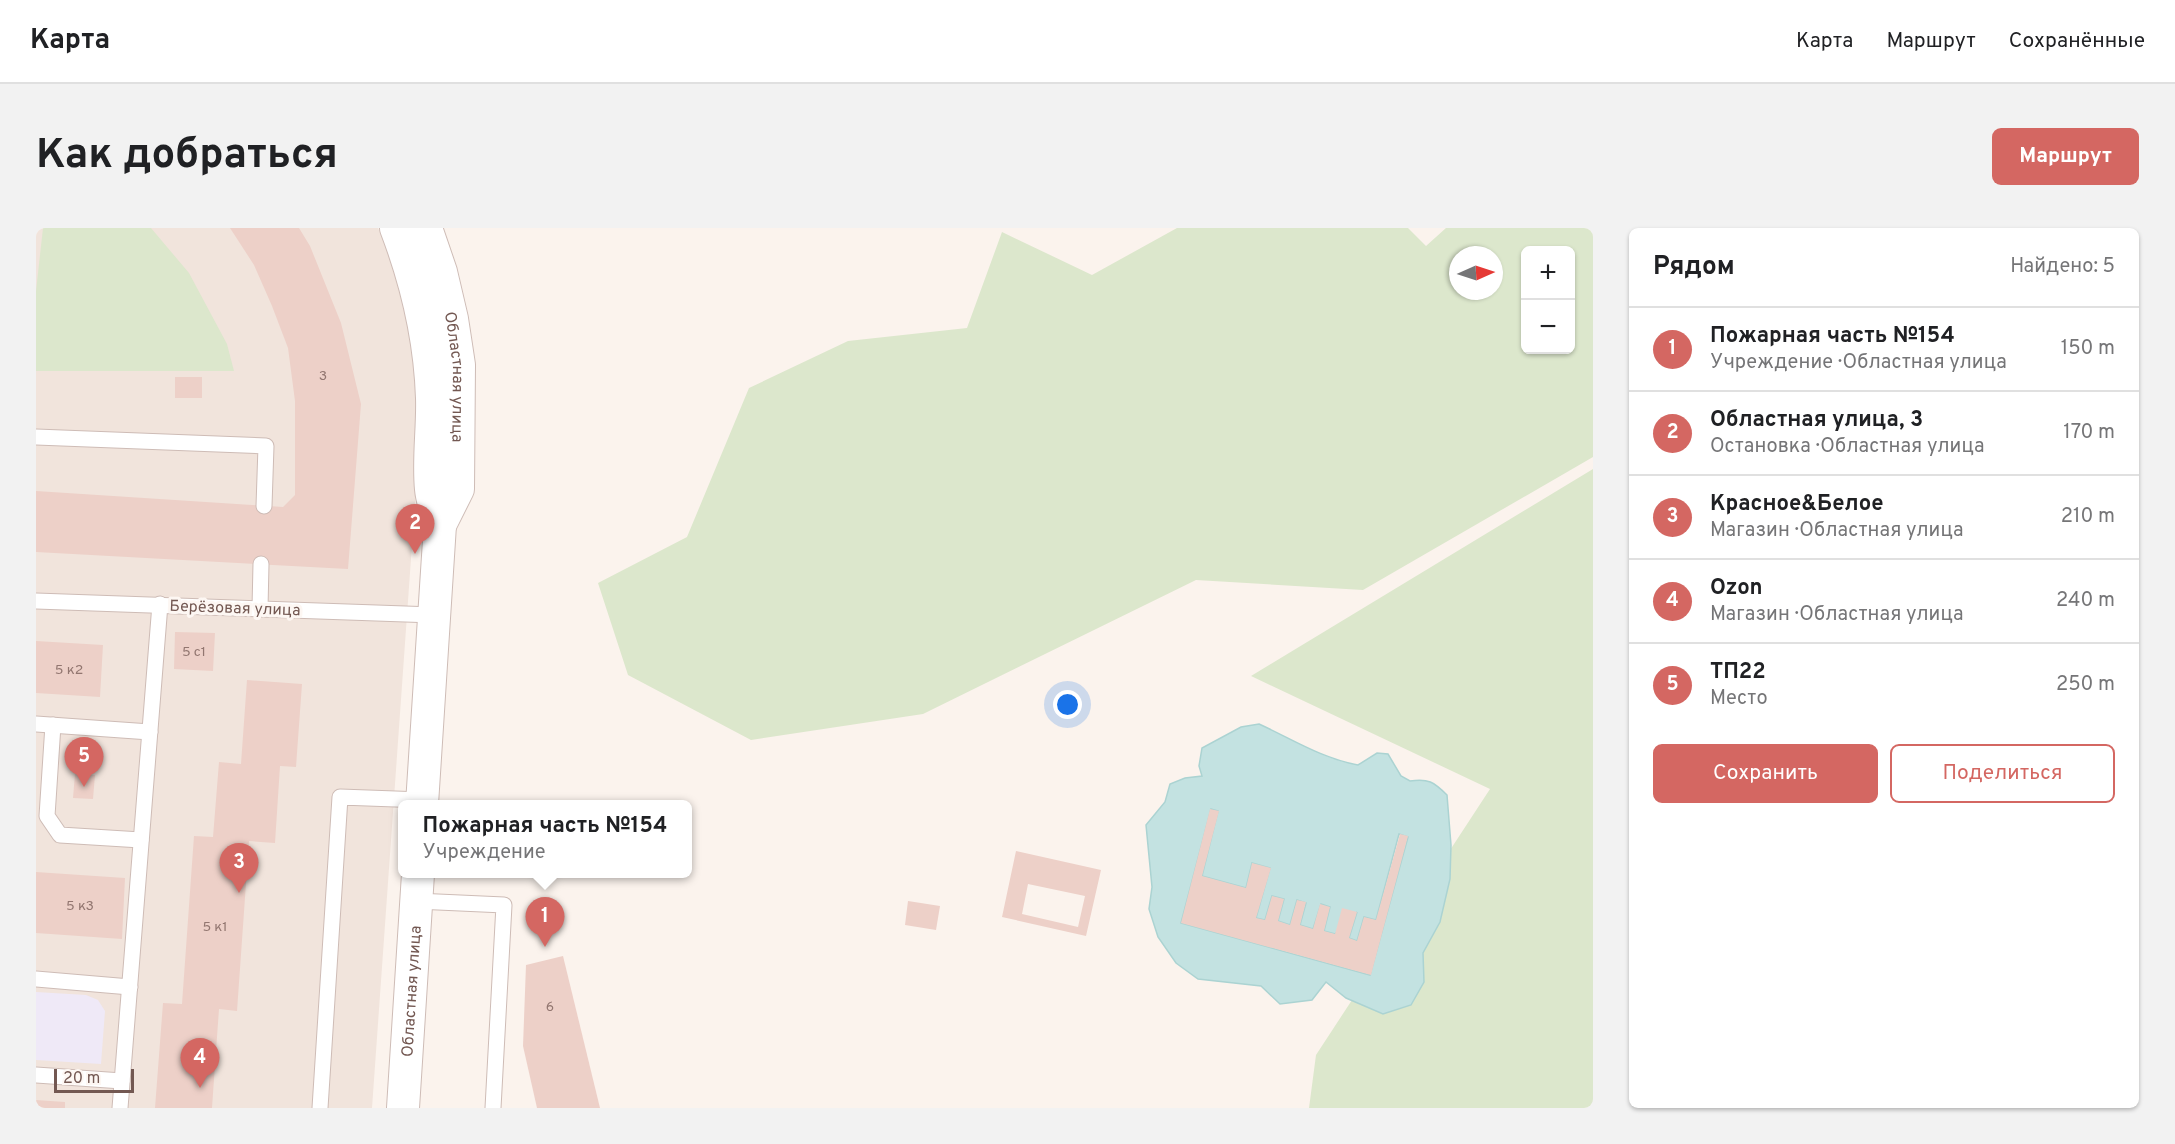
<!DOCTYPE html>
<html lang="ru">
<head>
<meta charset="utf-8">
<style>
	body { margin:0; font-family:Overpass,sans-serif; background:#f2f2f2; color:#202124 }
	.controls { position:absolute; right:18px; top:18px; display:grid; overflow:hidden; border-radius:9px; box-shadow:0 2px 4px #0004 }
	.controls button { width:54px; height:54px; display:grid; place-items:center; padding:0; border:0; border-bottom:2px solid #e0e0e0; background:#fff; color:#202124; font:30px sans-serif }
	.compass { position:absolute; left:1413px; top:18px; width:54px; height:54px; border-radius:50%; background:#fff; box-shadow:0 2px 4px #0004; rotate:87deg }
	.scale { position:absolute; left:18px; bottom:15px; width:80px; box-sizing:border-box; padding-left:6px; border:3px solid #735852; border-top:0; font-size:16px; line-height:21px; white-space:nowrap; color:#735852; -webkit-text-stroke:4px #fdf7f3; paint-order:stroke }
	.you { position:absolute; left:1032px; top:477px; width:21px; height:21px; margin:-15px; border:4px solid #fff; border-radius:50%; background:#1a73e8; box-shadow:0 0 0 9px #1a73e833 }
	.badge { display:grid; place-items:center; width:39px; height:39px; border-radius:50%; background:#d46762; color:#fff; font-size:20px; font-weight:700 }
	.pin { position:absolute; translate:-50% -50px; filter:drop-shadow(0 2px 3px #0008) }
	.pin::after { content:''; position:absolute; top:32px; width:21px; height:18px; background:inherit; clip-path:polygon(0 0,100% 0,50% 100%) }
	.popup { position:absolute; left:362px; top:572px; width:294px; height:78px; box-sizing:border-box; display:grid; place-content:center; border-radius:9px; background:#fff; filter:drop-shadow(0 2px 4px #0005); font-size:20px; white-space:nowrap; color:#757577 }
	.popup b { font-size:22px; color:#202124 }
	.popup::after { content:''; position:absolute; left:50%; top:100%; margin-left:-12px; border:12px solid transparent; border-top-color:#fff }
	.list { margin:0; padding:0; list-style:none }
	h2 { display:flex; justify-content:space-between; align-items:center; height:78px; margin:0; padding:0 24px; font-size:26px }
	h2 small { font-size:20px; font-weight:400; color:#757577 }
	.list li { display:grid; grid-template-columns:39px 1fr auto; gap:18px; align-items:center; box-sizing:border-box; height:84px; padding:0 24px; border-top:2px solid #e0e0e0 }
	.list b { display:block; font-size:22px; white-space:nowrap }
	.list p { margin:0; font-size:20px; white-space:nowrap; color:#757577 }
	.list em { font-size:20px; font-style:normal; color:#757577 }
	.actions { display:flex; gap:12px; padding:18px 24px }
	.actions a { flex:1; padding:14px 0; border:2px solid #d46762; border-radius:9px; text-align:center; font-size:21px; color:#d46762 }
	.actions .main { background:#d46762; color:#fff }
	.map { position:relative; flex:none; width:1557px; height:880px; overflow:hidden; border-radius:9px }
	header { display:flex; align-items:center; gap:36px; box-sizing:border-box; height:84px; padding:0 30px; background:#fff; border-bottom:2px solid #e0e0e0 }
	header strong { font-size:28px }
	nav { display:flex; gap:33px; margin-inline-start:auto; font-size:21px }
	.intro { display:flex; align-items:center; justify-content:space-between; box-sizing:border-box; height:144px; padding:0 36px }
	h1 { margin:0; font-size:42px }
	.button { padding:15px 27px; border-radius:9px; background:#d46762; color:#fff; font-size:21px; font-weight:700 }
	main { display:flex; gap:36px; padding:0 36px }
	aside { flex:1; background:#fff; border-radius:9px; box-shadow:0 2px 4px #0004 }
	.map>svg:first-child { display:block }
	.residential { fill:#f1e4dc }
	.education { fill:#efe9f7 }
	.green { fill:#dce7cc; fill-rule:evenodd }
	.water { fill:#c3e2e1; stroke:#abd3d2; stroke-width:1.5; fill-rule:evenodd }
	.building { fill:#edd0c8; fill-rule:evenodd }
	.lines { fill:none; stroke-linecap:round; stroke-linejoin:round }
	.lane-casing { stroke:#cebcb6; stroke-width:17 }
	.street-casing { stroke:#cebcb6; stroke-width:34 }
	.lane { stroke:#fff; stroke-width:15 }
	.street { stroke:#fff; stroke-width:32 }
	.labels { text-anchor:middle; stroke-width:6; stroke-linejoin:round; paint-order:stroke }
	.number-label { font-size:14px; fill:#927670 }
	.street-label { font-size:16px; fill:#735852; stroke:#fdf7f3 }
</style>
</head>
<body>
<header>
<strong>Карта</strong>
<nav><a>Карта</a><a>Маршрут</a><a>Сохранённые</a></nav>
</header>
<div class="intro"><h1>Как добраться</h1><a class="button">Маршрут</a></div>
<main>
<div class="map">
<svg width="1557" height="880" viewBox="0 0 1557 880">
	<rect width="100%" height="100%" fill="#fbf3ed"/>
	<!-- residential -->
	<polygon class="residential" points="0,0 342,0 350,17 370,81 380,144 383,218 336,880 0,880"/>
	<!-- education -->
	<polygon class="education" points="0,764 50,767 62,772 69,783 65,836 0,832"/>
	<!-- green -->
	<g class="green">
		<polygon points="7,0 115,0 153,45 191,116 198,143 0,143 0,63"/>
		<path d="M 1141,0 L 1372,0 L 1390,18 L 1410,0 L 1557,0 L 1557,229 L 1327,362 L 1160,352 L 887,486 L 715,512 L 592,447 L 562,355 L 651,309 L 713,160 L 812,113 L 931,100 L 966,4 L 1056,47 ZM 1534,22 L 1534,122 L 1490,122 L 1490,22 ZM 1422,27 L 1458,27 L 1458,63 L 1422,63 Z"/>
		<polygon points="1557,241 1557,880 1273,880 1280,827 1454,561 1215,448"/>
	</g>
	<!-- water -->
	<path class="water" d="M 1223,496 C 1256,511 1285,530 1322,537 L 1341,525 L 1352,526 L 1365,548 L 1374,553 C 1392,550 1398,554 1411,567 L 1415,617 L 1414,651 L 1404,694 L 1387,725 L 1388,754 L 1375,777 L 1347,786 L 1310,770 L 1290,754 L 1276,772 L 1244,776 L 1225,758 L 1162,751 L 1140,735 L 1122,709 L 1113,681 L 1116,659 L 1110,597 L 1129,574 L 1134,556 L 1149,550 L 1166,548 L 1163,538 L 1166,520 L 1205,499 ZM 1175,581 L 1182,583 L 1166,648 L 1210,660 L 1216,635 L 1234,640 L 1220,690 L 1229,692 L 1236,668 L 1248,671 L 1242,693 L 1254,697 L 1261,672 L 1270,675 L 1264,697 L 1277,701 L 1285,676 L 1294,679 L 1288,703 L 1299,706 L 1321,684 L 1313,710 L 1321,713 L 1328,689 L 1340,692 L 1363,606 L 1372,609 L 1334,747 L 1145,695 Z"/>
	<!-- building -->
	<g class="building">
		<polygon points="194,0 263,0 274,18 305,95 325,176 312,341 0,324 0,263 247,279 259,267 259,173 252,120 236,78 218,37"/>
		<rect x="139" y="149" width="27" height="21"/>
		<polygon points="139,404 179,405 177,443 138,441"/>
		<polygon points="0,413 67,417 64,469 0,465"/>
		<polygon points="211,452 266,456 260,539 244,538 239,615 213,613 201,783 183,781 176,880 119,880 127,775 146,776 158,608 177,609 183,534 205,536"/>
		<polygon points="39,546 59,547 57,571 37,570"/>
		<polygon points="1174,581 1183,583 1166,648 1210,660 1216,635 1235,640 1220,690 1229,692 1236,668 1248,671 1242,693 1254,697 1261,672 1270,674 1264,697 1277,701 1284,676 1294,679 1288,703 1299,706 1306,680 1321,684 1313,710 1321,713 1328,689 1340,692 1364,606 1372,608 1335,747 1145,695"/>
		<path d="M 980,623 L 1065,642 L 1050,708 L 966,689 ZM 992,656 L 1049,668 L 1042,699 L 986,686 Z"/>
		<polygon points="0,644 89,650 86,711 0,705"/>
		<polygon points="872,673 904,678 900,702 869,697"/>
		<polygon points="527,728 564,880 501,880 487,818 490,737"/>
		<polygon points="0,872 29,874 29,880 0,880"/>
	</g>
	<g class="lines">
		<defs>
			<g id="lane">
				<polyline points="0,209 230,218 228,278"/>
				<polyline points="0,373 398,387"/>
				<polyline points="224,380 225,336"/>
				<polyline points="0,496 114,504"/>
				<polyline points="17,497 11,588 24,607 105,612"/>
				<polyline points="380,673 468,677 457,880"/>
				<polyline points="0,751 94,759"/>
				<polyline points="0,847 86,853"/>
				<polyline points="84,880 124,376"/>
				<polyline points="284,880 304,569 387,572"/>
			</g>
			<g id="street">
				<path d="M 360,0 C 381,55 394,111 396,170 C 397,200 392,231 395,261 C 396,273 401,285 404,297 L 386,576"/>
				<path id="s1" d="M 390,0 L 405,44 L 416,91 L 423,137 L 422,261 L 404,297"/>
				<path id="s2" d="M 367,880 L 382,646"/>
			</g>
		</defs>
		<!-- lane casing -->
		<use href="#lane" class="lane-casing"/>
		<!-- street casing -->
		<use href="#street" class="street-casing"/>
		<!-- lane -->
		<use href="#lane" class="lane"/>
		<!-- street -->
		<use href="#street" class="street"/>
	</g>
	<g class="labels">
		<!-- number labels -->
		<g class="number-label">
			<text x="287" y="152">3</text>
			<text x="158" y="428">5 с1</text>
			<text x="33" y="446">5 к2</text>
			<text x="44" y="682">5 к3</text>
			<text x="179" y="703">5 к1</text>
			<text x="514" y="783">6</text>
		</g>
		<!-- street labels -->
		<g class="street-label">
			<text dy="6" stroke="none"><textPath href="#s1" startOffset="153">Областная улица</textPath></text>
			<text transform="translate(199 379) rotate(2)" y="6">Берёзовая улица</text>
			<text dy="6" stroke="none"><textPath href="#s2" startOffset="117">Областная улица</textPath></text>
		</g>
	</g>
</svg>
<div class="controls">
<button>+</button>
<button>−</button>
</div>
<svg class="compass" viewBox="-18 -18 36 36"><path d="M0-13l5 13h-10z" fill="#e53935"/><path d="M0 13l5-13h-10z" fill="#757577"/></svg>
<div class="scale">20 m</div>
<div class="you"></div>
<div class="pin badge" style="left:509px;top:719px">1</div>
<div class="popup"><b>Пожарная часть №154</b>Учреждение</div>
<div class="pin badge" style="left:379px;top:326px">2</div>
<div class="pin badge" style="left:203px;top:665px">3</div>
<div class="pin badge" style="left:164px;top:860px">4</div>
<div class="pin badge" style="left:48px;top:559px">5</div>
</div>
<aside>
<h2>Рядом<small>Найдено: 5</small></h2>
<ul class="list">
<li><span class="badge">1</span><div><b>Пожарная часть №154</b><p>Учреждение · Областная улица</p></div><em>150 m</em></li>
<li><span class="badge">2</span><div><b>Областная улица, 3</b><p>Остановка · Областная улица</p></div><em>170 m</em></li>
<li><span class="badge">3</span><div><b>Красное&amp;Белое</b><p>Магазин · Областная улица</p></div><em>210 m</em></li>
<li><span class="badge">4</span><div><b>Ozon</b><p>Магазин · Областная улица</p></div><em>240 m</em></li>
<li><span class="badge">5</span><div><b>ТП22</b><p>Место</p></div><em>250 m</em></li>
</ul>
<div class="actions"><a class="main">Сохранить</a><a>Поделиться</a></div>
</aside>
</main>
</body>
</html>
